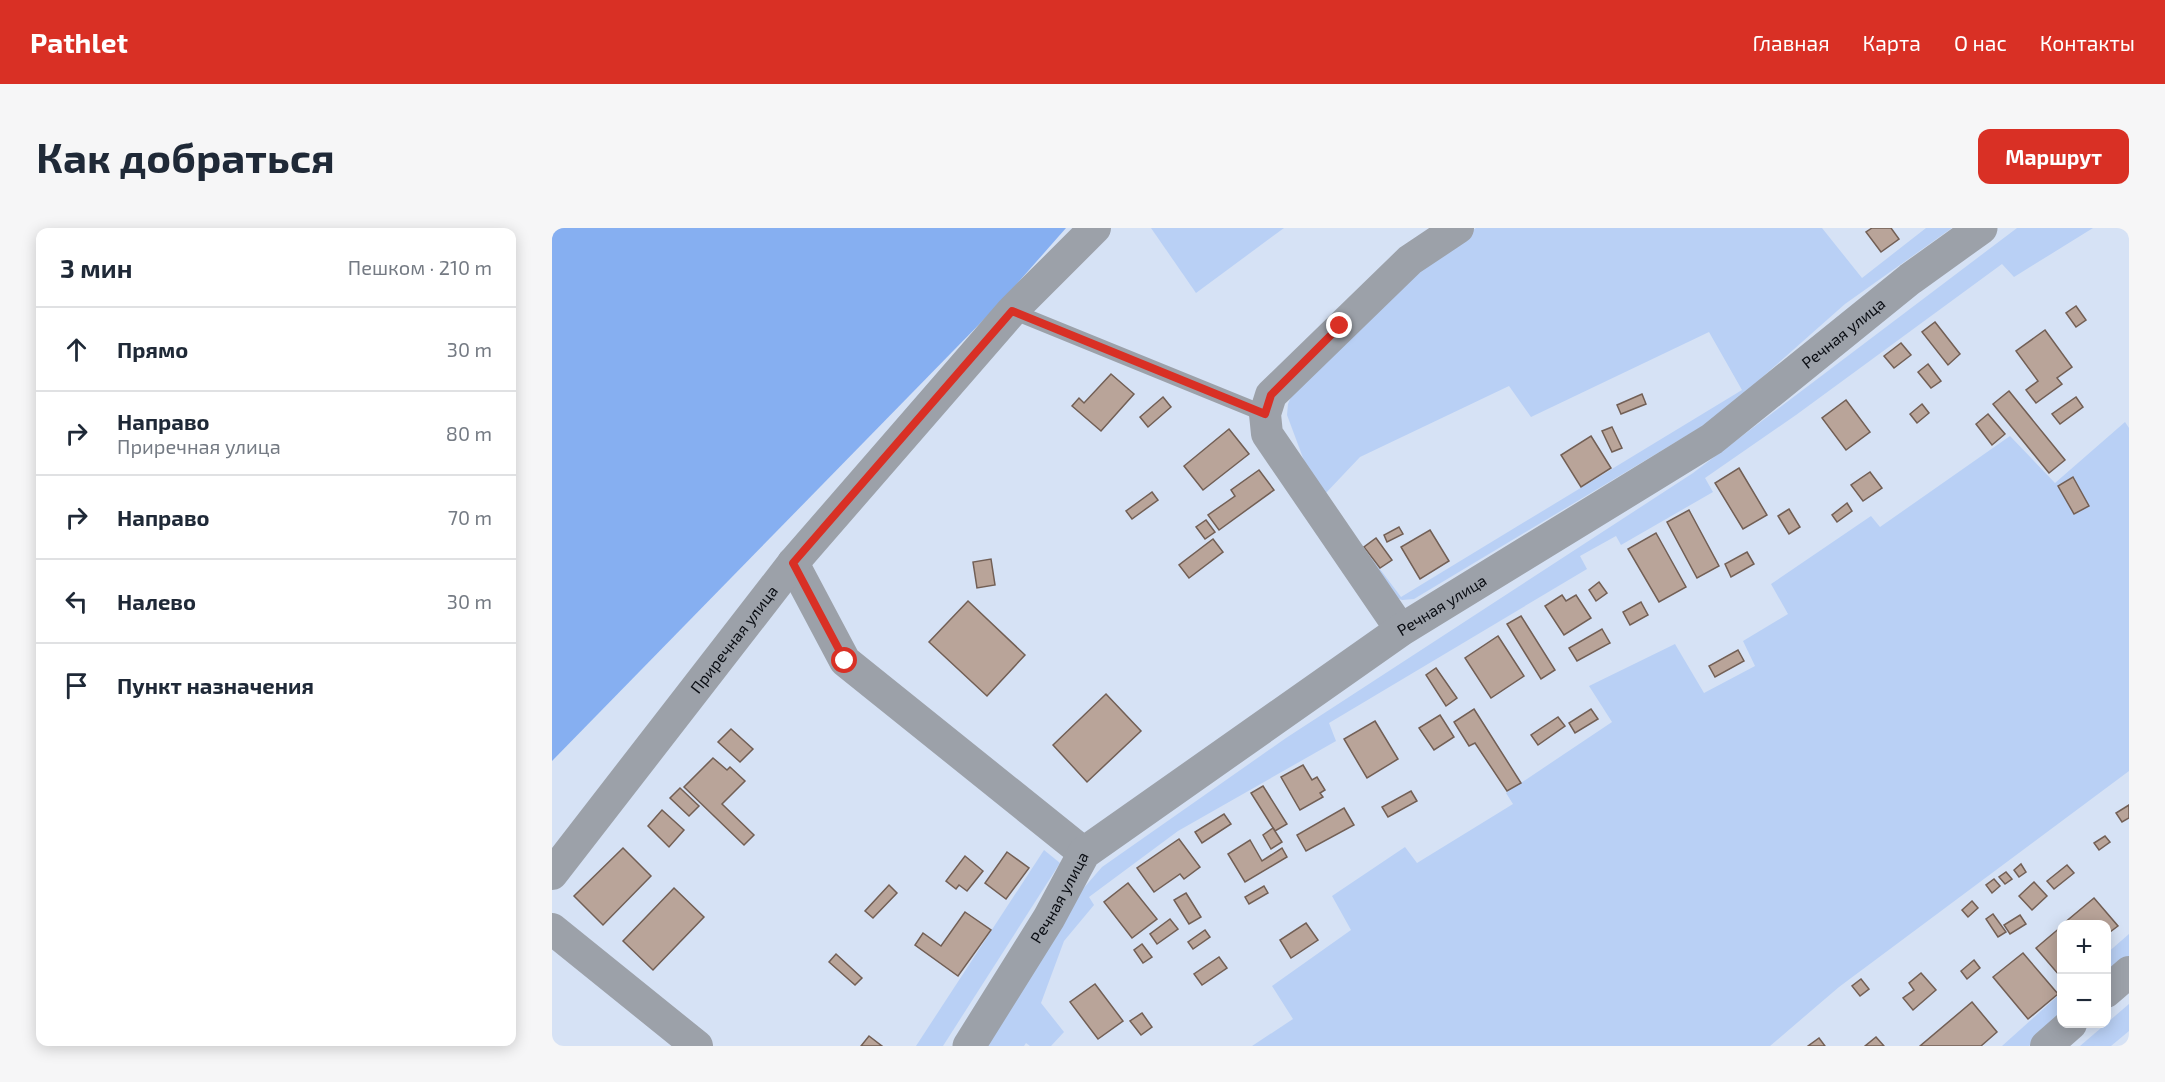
<!DOCTYPE html>
<html lang="ru">
<head>
<meta charset="utf-8">
<style>
	body { margin:0; font-family:"Exo 2",sans-serif; background:#f6f6f7; color:#1f2937 }
	.controls { position:absolute; right:18px; bottom:18px; display:grid; overflow:hidden; border-radius:12px; box-shadow:0 3px 15px #0003 }
	.controls button { width:54px; height:54px; display:grid; place-items:center; padding:0; border:0; border-bottom:2px solid #e0e1e3; background:#fff; color:#1f2937; font:30px sans-serif }
	.stop { position:absolute; width:18px; height:18px; margin:-14px; border:4px solid #d93025; border-radius:50%; background:#fff }
	.stop.end { background:#d93025; border-color:#fff; box-shadow:0 2px 6px #0008 }
	.list { margin:0; padding:0; list-style:none }
	h2 { display:flex; justify-content:space-between; align-items:center; height:78px; margin:0; padding:0 24px; font-size:26px }
	h2 small { font-size:20px; font-weight:400; color:#747a83 }
	.list li { display:grid; grid-template-columns:39px 1fr auto; gap:18px; align-items:center; box-sizing:border-box; height:84px; padding:0 24px; border-top:2px solid #e0e1e3 }
	.list b { display:block; font-size:22px; white-space:nowrap }
	.list p { margin:0; font-size:20px; white-space:nowrap; color:#747a83 }
	.list em { font-size:20px; font-style:normal; color:#747a83 }
	.icon { flex:none; width:33px; height:33px; fill:none; stroke:currentColor; stroke-width:2; stroke-linecap:round; stroke-linejoin:round }
	.map { position:relative; flex:none; width:1577px; height:818px; overflow:hidden; border-radius:12px }
	header { display:flex; align-items:center; gap:36px; box-sizing:border-box; height:84px; padding:0 30px; background:#d93025; color:#fff }
	header strong { font-size:28px }
	nav { display:flex; gap:33px; margin-inline-start:auto; font-size:21px }
	.intro { display:flex; align-items:center; justify-content:space-between; box-sizing:border-box; height:144px; padding:0 36px }
	h1 { margin:0; font-size:42px }
	.button { padding:15px 27px; border-radius:12px; background:#d93025; color:#fff; font-size:21px; font-weight:700 }
	main { display:flex; gap:36px; padding:0 36px }
	aside { flex:1; background:#fff; border-radius:12px; box-shadow:0 3px 15px #0003 }
	.map>svg:first-child { display:block }
	.green { fill:#b9d0f5; fill-rule:evenodd }
	.water { fill:#86aff1 }
	.building { fill:#b9a499; stroke:#725f55; stroke-width:1.5 }
	.lines { fill:none; stroke-linecap:round; stroke-linejoin:round }
	.service { stroke:#9ca1a9; stroke-width:16 }
	.minor { stroke:#9ca1a9; stroke-width:32 }
	.tertiary { stroke:#9ca1a9; stroke-width:33 }
	.route { stroke:#d93025; stroke-width:8 }
	.labels { text-anchor:middle; stroke-width:4.5; stroke-linejoin:round; paint-order:stroke }
	.street-label { font-size:16px; fill:#090c12; stroke:#d6e2f5 }
</style>
</head>
<body>
<header>
<strong>Pathlet</strong>
<nav><a>Главная</a><a>Карта</a><a>О нас</a><a>Контакты</a></nav>
</header>
<div class="intro"><h1>Как добраться</h1><a class="button">Маршрут</a></div>
<main>
<aside>
<h2>3 мин<small>Пешком · 210 m</small></h2>
<ul class="list">
<li><svg class="icon" aria-label="ahead" viewBox="0 0 24 24"><path d="M12 20V5M6 11l6-6 6 6"/></svg><div><b>Прямо</b></div><em>30 m</em></li>
<li><svg class="icon" aria-label="right" viewBox="0 0 24 24"><path d="M7 20v-9h11M14 6l5 5-5 5"/></svg><div><b>Направо</b><p>Приречная улица</p></div><em>80 m</em></li>
<li><svg class="icon" aria-label="right" viewBox="0 0 24 24"><path d="M7 20v-9h11M14 6l5 5-5 5"/></svg><div><b>Направо</b></div><em>70 m</em></li>
<li><svg class="icon" aria-label="left" viewBox="0 0 24 24"><path d="M17 20v-9H6M10 6l-5 5 5 5"/></svg><div><b>Налево</b></div><em>30 m</em></li>
<li><svg class="icon" aria-label="arrive" viewBox="0 0 24 24"><path d="M6 21V4h12l-3 4 3 4H6"/></svg><div><b>Пункт назначения</b></div></li>
</ul>
</aside>
<div class="map">
<svg width="1577" height="818" viewBox="0 0 1577 818">
	<rect width="100%" height="100%" fill="#d6e2f5"/>
	<!-- green -->
	<g class="green">
		<polygon points="599,0 732,0 644,65"/>
		<path d="M 924,0 L 1270,0 L 1310,50 L 1374,0 L 1400,0 L 1293,76 L 1164,190 L 862,371 L 850,372 L 842,369 L 763,262 L 735,187 L 736,176 L 743,159 L 863,40 ZM 1157,104 L 1190,162 L 849,369 L 772,267 L 808,229 L 957,158 L 979,189 Z"/>
		<polygon points="1465,0 1541,0 1462,49 1450,36 1244,187 1153,250 1161,264 1069,317 1064,308 1028,328 1035,341 777,495 784,513 626,603 537,669 542,677 512,713 489,775 512,804 499,818 478,818 474,815 472,818 435,818 530,662 550,639 734,510 1141,245"/>
		<polygon points="1573,194 1577,200 1577,543 1287,759 1218,818 700,818 741,791 720,758 799,702 780,668 853,619 865,635 961,576 954,565 1060,494 1037,458 1123,416 1152,465 1203,438 1191,413 1236,386 1219,356 1319,288 1328,299 1458,208 1503,255"/>
		<polygon points="492,622 508,635 391,818 364,818"/>
		<polygon points="1577,706 1577,731 1555,750 1554,726"/>
		<polygon points="1509,765 1509,790 1477,818 1450,818"/>
		<polygon points="1577,776 1577,803 1559,818 1528,818"/>
	</g>
	<!-- water -->
	<polygon class="water" points="0,0 514,0 448,75 0,533"/>
	<!-- building -->
	<g class="building">
		<polygon points="1320,0 1339,0 1347,11 1329,24 1314,4"/>
		<polygon points="1524,78 1534,92 1524,99 1514,85"/>
		<polygon points="1383,94 1408,126 1396,137 1370,104"/>
		<polygon points="1493,102 1520,139 1505,150 1510,156 1484,175 1474,162 1486,153 1464,123"/>
		<polygon points="1349,115 1359,127 1342,140 1332,128"/>
		<polygon points="1376,136 1389,153 1379,160 1366,144"/>
		<polygon points="559,146 582,166 549,203 520,178 527,170 532,175"/>
		<polygon points="1457,163 1513,232 1497,245 1441,176"/>
		<polygon points="1090,166 1094,176 1069,186 1065,177"/>
		<polygon points="611,169 619,179 596,199 588,189"/>
		<polygon points="1524,169 1531,179 1508,196 1500,186"/>
		<polygon points="1294,172 1318,204 1294,222 1270,190"/>
		<polygon points="1370,176 1377,185 1365,195 1358,186"/>
		<polygon points="1436,186 1453,206 1440,217 1424,196"/>
		<polygon points="1060,199 1070,220 1060,224 1050,203"/>
		<polygon points="677,201 697,226 651,262 632,238"/>
		<polygon points="1039,208 1059,240 1029,259 1009,227"/>
		<polygon points="1187,240 1215,287 1191,301 1163,255"/>
		<polygon points="707,242 722,262 667,302 656,287 683,268 679,262"/>
		<polygon points="1318,244 1330,260 1311,273 1299,257"/>
		<polygon points="1521,249 1537,278 1522,286 1506,258"/>
		<polygon points="600,264 606,272 580,291 574,283"/>
		<polygon points="1295,275 1300,283 1285,294 1280,287"/>
		<polygon points="1237,281 1248,299 1237,306 1226,288"/>
		<polygon points="1137,282 1167,338 1145,350 1115,294"/>
		<polygon points="654,292 663,304 653,311 644,299"/>
		<polygon points="847,299 851,306 835,314 832,307"/>
		<polygon points="878,302 897,333 868,351 849,319"/>
		<polygon points="1104,305 1134,359 1107,374 1076,321"/>
		<polygon points="824,310 840,332 828,340 812,319"/>
		<polygon points="661,311 671,324 637,350 627,337"/>
		<polygon points="1195,324 1202,336 1179,349 1173,336"/>
		<polygon points="439,331 443,357 425,360 421,334"/>
		<polygon points="1047,354 1055,365 1044,373 1037,362"/>
		<polygon points="1010,367 1014,373 1024,367 1039,390 1012,407 993,378"/>
		<polygon points="416,373 473,427 435,468 377,414"/>
		<polygon points="1089,374 1096,387 1078,397 1071,384"/>
		<polygon points="969,388 1003,442 989,451 955,396"/>
		<polygon points="1050,401 1058,415 1025,433 1017,420"/>
		<polygon points="946,408 972,448 939,470 913,430"/>
		<polygon points="1186,422 1192,433 1163,449 1157,438"/>
		<polygon points="884,440 905,470 894,478 874,447"/>
		<polygon points="554,466 589,503 535,554 501,517"/>
		<polygon points="922,481 969,555 955,563 923,515 917,518 902,494"/>
		<polygon points="1039,481 1046,491 1023,505 1017,495"/>
		<polygon points="888,487 902,509 882,522 867,500"/>
		<polygon points="1006,489 1013,498 986,517 979,507"/>
		<polygon points="823,493 846,531 815,550 792,511"/>
		<polygon points="179,501 201,521 188,534 166,514"/>
		<polygon points="161,530 175,542 178,539 193,553 170,576 202,607 192,617 132,559"/>
		<polygon points="751,537 760,552 765,549 773,562 768,565 771,569 748,582 729,549"/>
		<polygon points="711,558 735,596 723,603 699,565"/>
		<polygon points="128,560 147,578 137,588 118,570"/>
		<polygon points="859,563 865,573 836,589 830,579"/>
		<polygon points="1577,577 1577,590 1570,594 1564,585"/>
		<polygon points="792,580 802,597 754,623 745,607"/>
		<polygon points="110,582 132,602 117,619 96,598"/>
		<polygon points="672,586 679,596 650,615 643,604"/>
		<polygon points="721,600 730,614 719,621 711,607"/>
		<polygon points="1553,608 1558,614 1547,622 1542,615"/>
		<polygon points="627,611 648,639 632,651 628,646 602,664 585,640"/>
		<polygon points="698,612 710,633 730,620 735,629 693,654 676,626"/>
		<polygon points="71,620 99,648 51,697 22,668"/>
		<polygon points="455,624 477,640 454,671 433,655"/>
		<polygon points="413,628 431,643 415,663 407,657 404,661 394,653"/>
		<polygon points="1469,636 1474,644 1467,649 1462,642"/>
		<polygon points="1515,637 1522,645 1502,661 1495,653"/>
		<polygon points="1454,644 1460,651 1453,656 1447,649"/>
		<polygon points="1442,651 1448,658 1440,665 1434,657"/>
		<polygon points="1482,654 1495,668 1480,682 1467,668"/>
		<polygon points="576,655 605,691 580,710 552,674"/>
		<polygon points="337,657 345,665 321,690 313,683"/>
		<polygon points="712,658 716,665 697,676 693,669"/>
		<polygon points="122,660 152,689 101,742 71,713"/>
		<polygon points="634,665 649,689 637,696 622,672"/>
		<polygon points="1542,670 1566,698 1554,707 1554,696 1511,696"/>
		<polygon points="1420,673 1426,680 1416,689 1410,682"/>
		<polygon points="413,684 439,702 406,748 363,717 371,705 389,718"/>
		<polygon points="1441,686 1454,704 1446,709 1434,691"/>
		<polygon points="1468,687 1474,696 1458,706 1452,697"/>
		<polygon points="618,691 626,701 605,716 598,706"/>
		<polygon points="754,695 766,712 739,730 728,712"/>
		<polygon points="1510,698 1510,746 1507,747 1484,720"/>
		<polygon points="653,702 658,709 641,721 636,714"/>
		<polygon points="590,716 600,729 591,735 582,722"/>
		<polygon points="1471,725 1506,766 1476,791 1441,749"/>
		<polygon points="284,726 310,750 303,757 277,734"/>
		<polygon points="667,729 675,740 650,757 642,746"/>
		<polygon points="1422,732 1428,740 1415,751 1409,743"/>
		<polygon points="1369,745 1384,762 1361,782 1351,770 1362,762 1357,755"/>
		<polygon points="1309,751 1317,761 1308,768 1300,758"/>
		<polygon points="543,756 571,793 546,811 518,774"/>
		<polygon points="1420,774 1445,804 1429,818 1368,818"/>
		<polygon points="590,785 600,799 589,807 578,793"/>
		<polygon points="317,808 330,818 309,818"/>
		<polygon points="1324,809 1332,818 1313,818"/>
		<polygon points="1267,810 1273,818 1256,818"/>
	</g>
	<g class="lines">
		<!-- service -->
		<polyline class="service" points="460,83 713,186"/>
		<!-- minor -->
		<g class="minor">
			<polyline points="241,335 293,433 532,625"/>
			<polyline points="849,402 715,206 713,186 719,167 858,32 906,0"/>
			<path id="s1" d="M 0,646 L 241,335 L 460,83 L 543,0"/>
			<polyline points="0,701 145,818"/>
			<polyline points="1554,764 1577,744"/>
			<polyline points="1494,818 1519,796"/>
		</g>
		<!-- tertiary -->
		<path class="tertiary" id="s2" d="M 417,818 L 497,690 L 532,625 L 849,402 L 1160,211 L 1358,51 L 1429,0"/>
	</g>
	<g class="lines">
		<!-- route -->
		<polyline class="route" points="293,433 241,335 460,83 713,186 719,167 788,98"/>
	</g>
	<g class="labels">
		<!-- street labels -->
		<g class="street-label">
			<text dy="6" stroke="none"><textPath href="#s2" startOffset="1146">Речная улица</textPath></text>
			<text dy="6" stroke="none"><textPath href="#s2" startOffset="660">Речная улица</textPath></text>
			<text dy="6" stroke="none"><textPath href="#s1" startOffset="297">Приречная улица</textPath></text>
			<text dy="6" stroke="none"><textPath href="#s2" startOffset="174">Речная улица</textPath></text>
		</g>
	</g>
</svg>
<div class="controls">
<button>+</button>
<button>−</button>
</div>
<div class="stop" style="left:293px;top:433px"></div>
<div class="stop end" style="left:788px;top:98px"></div>
</div>
</main>
</body>
</html>
